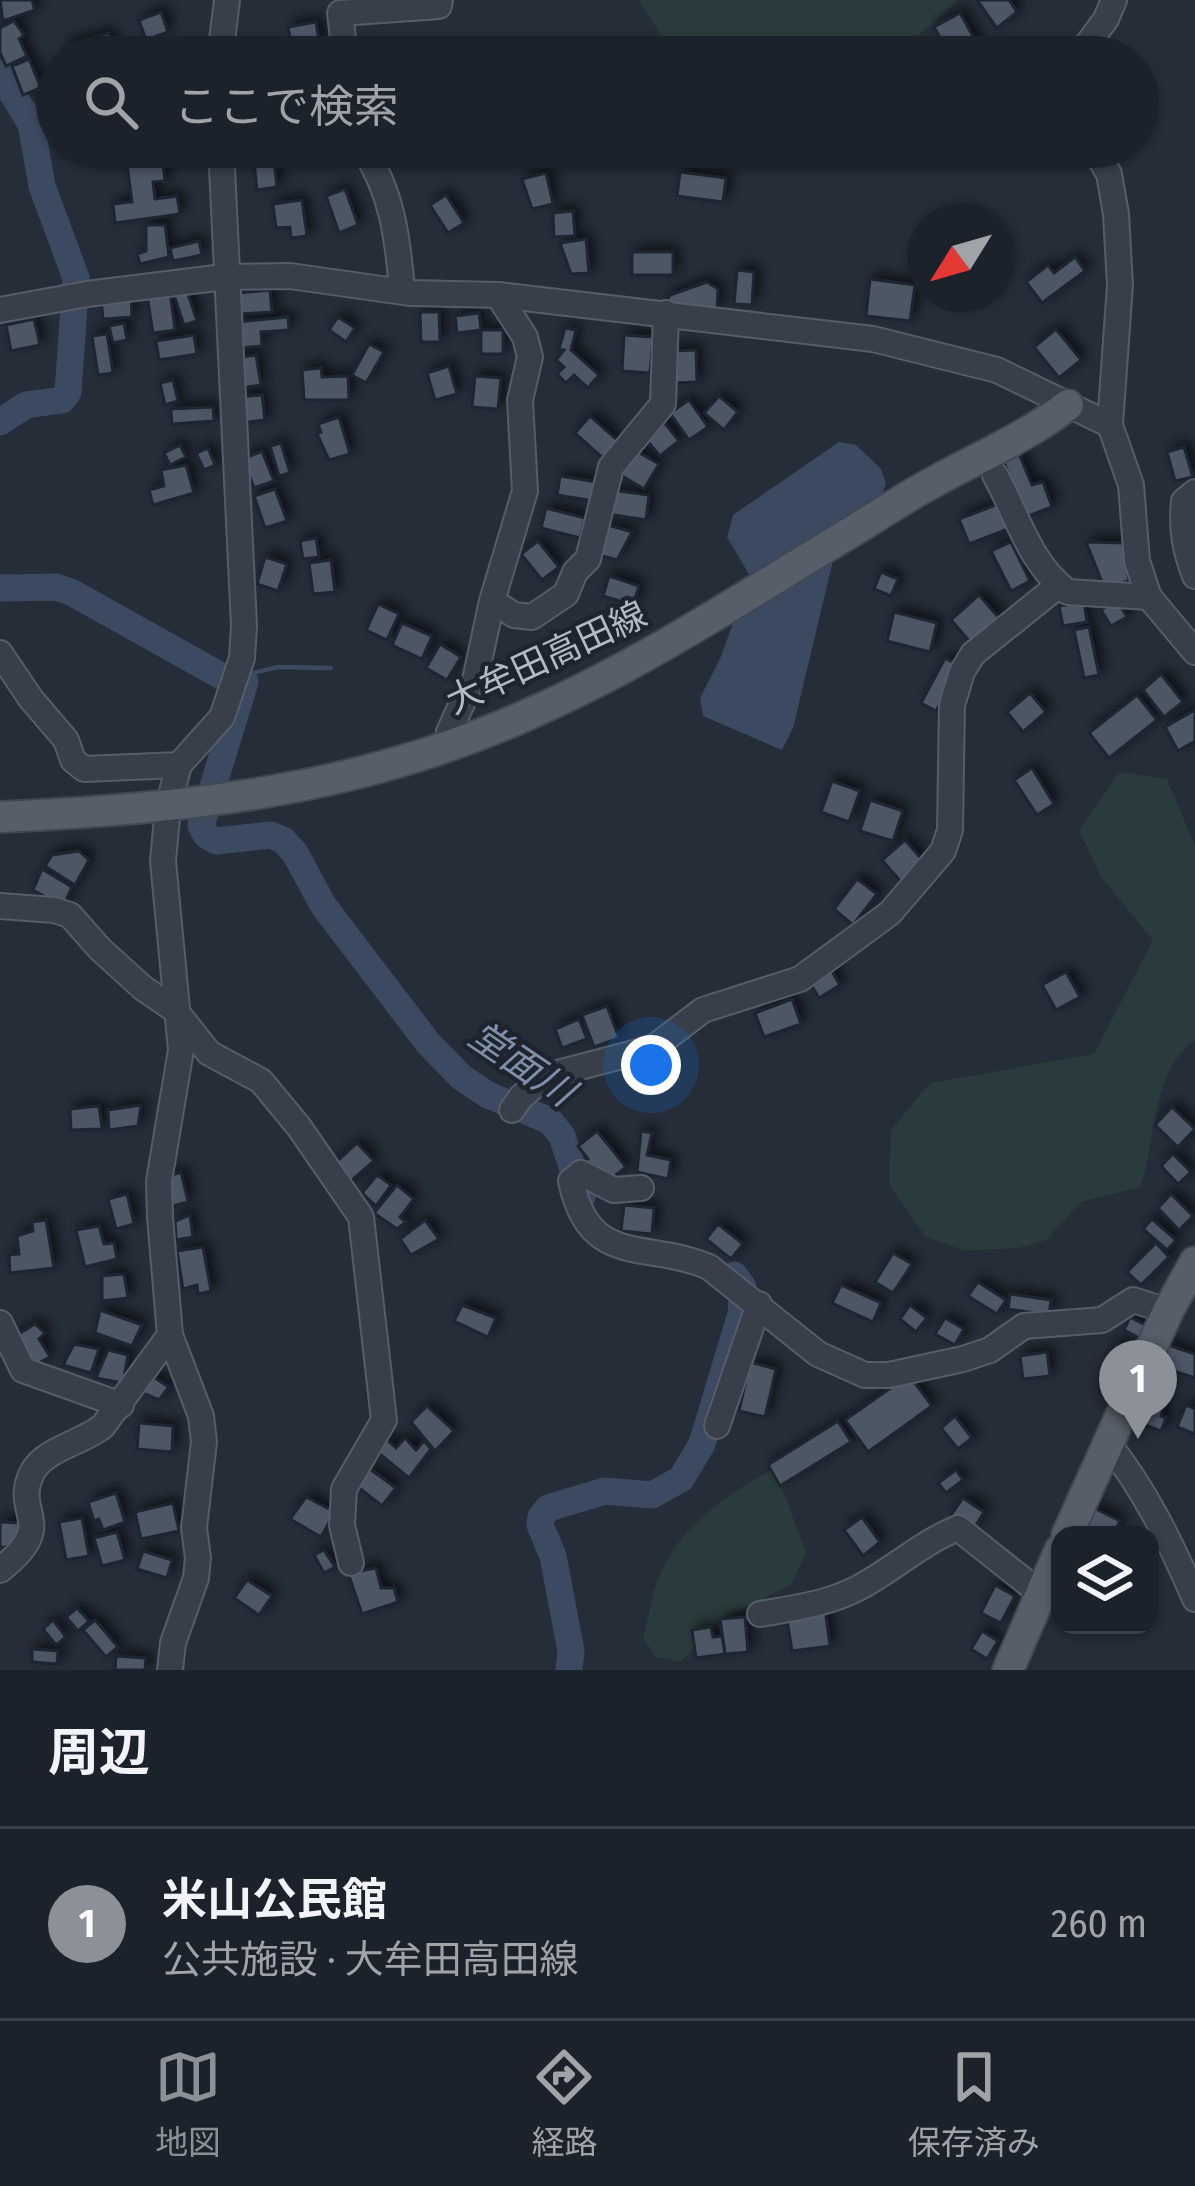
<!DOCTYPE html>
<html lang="ja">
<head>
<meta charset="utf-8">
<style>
	body { margin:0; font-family:"Fira Sans Condensed","Noto Sans JP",sans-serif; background:#292f37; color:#f1f3f6 }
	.controls { position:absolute; right:36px; bottom:36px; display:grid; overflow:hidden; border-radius:24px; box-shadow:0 3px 9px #0004 }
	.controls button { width:108px; height:108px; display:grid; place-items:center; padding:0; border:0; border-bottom:3px solid #3a3f47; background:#1c222b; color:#f1f3f6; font:60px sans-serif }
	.compass { position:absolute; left:907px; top:204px; width:108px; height:108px; border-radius:50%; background:#1c222b; box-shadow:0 3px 9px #0004; rotate:233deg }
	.you { position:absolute; left:651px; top:1065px; width:42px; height:42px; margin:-30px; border:9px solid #fff; border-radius:50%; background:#1a73e8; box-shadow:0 0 0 18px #1a73e833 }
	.badge { display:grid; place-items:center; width:78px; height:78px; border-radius:50%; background:#8c9099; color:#fff; font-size:39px; font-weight:700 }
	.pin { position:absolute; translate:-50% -99px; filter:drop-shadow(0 3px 6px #0008) }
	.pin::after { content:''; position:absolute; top:63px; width:42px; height:36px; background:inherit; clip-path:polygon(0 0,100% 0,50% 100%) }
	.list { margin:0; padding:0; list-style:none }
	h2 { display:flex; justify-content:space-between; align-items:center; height:156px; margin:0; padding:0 48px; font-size:51px }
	h2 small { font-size:39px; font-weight:400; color:#a0a4a9 }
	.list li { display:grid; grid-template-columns:78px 1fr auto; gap:36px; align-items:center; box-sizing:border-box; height:192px; padding:0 48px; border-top:3px solid #3a3f47 }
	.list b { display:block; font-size:45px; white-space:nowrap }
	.list p { margin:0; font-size:39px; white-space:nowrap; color:#a0a4a9 }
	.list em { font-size:39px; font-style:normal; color:#a0a4a9 }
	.icon { flex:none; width:66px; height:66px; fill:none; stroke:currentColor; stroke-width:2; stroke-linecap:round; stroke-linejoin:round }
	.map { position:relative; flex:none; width:1195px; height:1670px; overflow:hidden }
	.search { position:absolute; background:#1c222b; box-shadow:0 3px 9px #0004; left:36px; right:36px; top:36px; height:132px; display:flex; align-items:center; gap:30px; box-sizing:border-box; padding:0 42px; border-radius:66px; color:#a0a4a9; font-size:45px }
	.sheet { height:348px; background:#1c222b }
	nav { display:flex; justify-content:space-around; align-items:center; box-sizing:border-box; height:168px; border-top:3px solid #3a3f47; background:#1c222b; font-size:33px; color:#a0a4a9 }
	nav a { display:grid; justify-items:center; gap:6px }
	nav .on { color:#8c9099 }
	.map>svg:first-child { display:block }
	.green { fill:#293b3c }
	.water { fill:#3c4a61 }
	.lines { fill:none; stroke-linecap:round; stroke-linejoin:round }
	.stream { stroke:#3c4a61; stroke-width:4.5 }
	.river { stroke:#3c4a61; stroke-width:27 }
	.building { fill:#4d5765; stroke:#1f2630; stroke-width:3; filter:url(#shadow) }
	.minor-casing { stroke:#565d67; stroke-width:28 }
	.major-casing { stroke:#414852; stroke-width:34 }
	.minor { stroke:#383f4a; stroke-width:24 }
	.major { stroke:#565e69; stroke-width:30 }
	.labels { text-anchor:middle; stroke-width:9; stroke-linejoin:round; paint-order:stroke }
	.street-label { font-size:36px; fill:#b3bac5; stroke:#1d242e }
	.water-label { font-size:39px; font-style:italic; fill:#7e90aa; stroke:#1d242e }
</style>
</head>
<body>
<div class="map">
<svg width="1195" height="1670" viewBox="0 0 1195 1670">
	<defs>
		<filter id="shadow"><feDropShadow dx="5.5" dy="-5.5" stdDeviation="6" flood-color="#0009"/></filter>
	</defs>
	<rect width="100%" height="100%" fill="#252d39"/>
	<!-- green -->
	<g class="green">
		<polygon points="638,0 958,0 894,57 676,57"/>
		<path d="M 1120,772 L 1167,779 L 1195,846 L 1195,1040 C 1150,1072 1158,1140 1140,1187 L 1081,1202 L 1046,1240 L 1019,1248 L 964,1251 L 925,1236 L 889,1184 L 891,1130 L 930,1083 L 1094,1054 L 1153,940 L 1101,877 L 1079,830 Z"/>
		<path d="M 775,1469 L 806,1553 L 791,1585 L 720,1619 L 681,1662 L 656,1657 L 643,1638 C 649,1617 652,1592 661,1572 C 681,1526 731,1490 775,1469 Z"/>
	</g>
	<!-- water -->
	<polygon class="water" points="839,442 856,445 881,469 886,483 876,512 837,544 793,728 782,750 703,716 700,698 720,659 750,576 727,537 733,515"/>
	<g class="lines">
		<!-- stream -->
		<polyline class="stream" points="249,674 278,667 331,668"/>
		<!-- river -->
		<g class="river">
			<polyline points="0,73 31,124 42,186 76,278 68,392 62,400 26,405 0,422"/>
			<polyline points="0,588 56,587 71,592 223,677 245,682 201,826 206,835 216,841 271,835 283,840 295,853 323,905 428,1043 461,1077 488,1095 550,1121 562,1136 582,1197"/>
			<polyline points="569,1670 571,1651 553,1556 540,1525 541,1517 548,1508 605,1491 652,1495 681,1479 702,1444 741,1314 743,1287 734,1275"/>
		</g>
	</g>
	<!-- building -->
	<g class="building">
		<polygon points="0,0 32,0 35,10 3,21"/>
		<polygon points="977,0 1009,0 1017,12 997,28"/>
		<polygon points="161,12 168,32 146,40 139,20"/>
		<polygon points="960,13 979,47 961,57 951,57 934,27"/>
		<polygon points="14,21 24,35 19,39 27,56 6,66 0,53 0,28"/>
		<polygon points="316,22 322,57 294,57 288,27"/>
		<polygon points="109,33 114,51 94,57 66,57 63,46"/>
		<polygon points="29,59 41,88 23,95 12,66"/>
		<polygon points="137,147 165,147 166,154 138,157"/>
		<polygon points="274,160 277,187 257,190 254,162"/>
		<polygon points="150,162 150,166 163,164 165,181 153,182 155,199 177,196 180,214 115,223 113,204 132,202 127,165"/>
		<polygon points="680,172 726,178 723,202 677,196"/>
		<polygon points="546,173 553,204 532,209 522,179"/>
		<polygon points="345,189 358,225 339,233 326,196"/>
		<polygon points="446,195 464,223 448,233 430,205"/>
		<polygon points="302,200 307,236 291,238 290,227 276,228 273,204"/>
		<polygon points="573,211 575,236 554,237 553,213"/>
		<polygon points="146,225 165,225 169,257 140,264 137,254 146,251"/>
		<polygon points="586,239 589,273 571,274 560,243"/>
		<polygon points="199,241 202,255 173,261 170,248"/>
		<rect x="632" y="252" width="41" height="23"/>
		<polygon points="1075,257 1085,271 1042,303 1026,282 1048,265 1054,273"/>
		<polygon points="737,270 754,272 752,305 734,304"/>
		<polygon points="870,279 915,285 910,321 866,316"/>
		<polygon points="707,282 718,289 717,310 663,307 670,295"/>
		<polygon points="270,290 272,312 240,314 239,293"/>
		<polygon points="170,291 175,330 153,333 147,295"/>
		<polygon points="187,291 197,321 184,325 174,295"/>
		<polygon points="131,295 132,317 103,319 101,297"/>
		<polygon points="420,312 439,312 440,342 421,342"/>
		<polygon points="479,313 481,330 457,333 455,316"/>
		<polygon points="288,317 289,330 261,332 262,346 239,348 237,322"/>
		<polygon points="338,317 355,328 346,342 329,330"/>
		<polygon points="34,319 40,345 11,351 6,325"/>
		<polygon points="124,323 127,340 113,343 109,326"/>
		<polygon points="565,328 576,330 571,350 599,375 588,388 574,375 566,383 557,374 564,367 556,360 564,350 559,349"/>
		<polygon points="1056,329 1081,360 1059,378 1034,347"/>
		<rect x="481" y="330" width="22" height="24"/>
		<polygon points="107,334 113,373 98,375 92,336"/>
		<polygon points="194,335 197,354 159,360 156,341"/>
		<polygon points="624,335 653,337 650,373 622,371"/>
		<polygon points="369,344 384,352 366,383 352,375"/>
		<polygon points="696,350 697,382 672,383 672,351"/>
		<polygon points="256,355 261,385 240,388 235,358"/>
		<polygon points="449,366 457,394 435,400 427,373"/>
		<polygon points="321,368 322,377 348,376 349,400 304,400 302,370"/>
		<polygon points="475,376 501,378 498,409 472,407"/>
		<polygon points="173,380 178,401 165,405 160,383"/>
		<polygon points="262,395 265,420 240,423 238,397"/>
		<polygon points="719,396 738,412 724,430 704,413"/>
		<polygon points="689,400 708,427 689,440 670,413"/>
		<polygon points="213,407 214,421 172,424 171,409"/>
		<polygon points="590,416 618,441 603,458 575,433"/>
		<polygon points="339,417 350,454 329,460 317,434 321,432 318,424"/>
		<polygon points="663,421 679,441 660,456 644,437"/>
		<polygon points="281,443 290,473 279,476 270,446"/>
		<polygon points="180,445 186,457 170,465 164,453"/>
		<polygon points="1184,447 1193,477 1175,481 1167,452"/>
		<polygon points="208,448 215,465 204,470 196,453"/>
		<polygon points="633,449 659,464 644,489 619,474"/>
		<polygon points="262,451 274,481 254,488 243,459"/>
		<polygon points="1019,454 1032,485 1043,482 1052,507 1026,517 1003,460"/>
		<polygon points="186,465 194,493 153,505 149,490 164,486 161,470"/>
		<polygon points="560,476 597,482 594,501 557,495"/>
		<polygon points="275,489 287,521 265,528 254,496"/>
		<polygon points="611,490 649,495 646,520 608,514"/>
		<polygon points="998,504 1008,529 969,544 959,519"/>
		<polygon points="546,508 585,518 580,538 541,528"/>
		<polygon points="608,525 632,532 617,560 599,555"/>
		<polygon points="316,538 319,557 303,559 300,541"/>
		<polygon points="538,541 559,567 542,580 521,554"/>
		<polygon points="1011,542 1030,581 1011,591 991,551"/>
		<polygon points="1086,542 1123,543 1129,581 1104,587"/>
		<polygon points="265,557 287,564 278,591 257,584"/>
		<polygon points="331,560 335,592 313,594 309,563"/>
		<polygon points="881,572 898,579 891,596 874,589"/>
		<polygon points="609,576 639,586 633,605 603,596"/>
		<polygon points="979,595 999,618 971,643 951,620"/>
		<polygon points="1117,600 1127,617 1111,626 1101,610"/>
		<polygon points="1084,602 1087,622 1063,626 1059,606"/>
		<polygon points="378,604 399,614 387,640 366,630"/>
		<polygon points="894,612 937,623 930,652 887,641"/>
		<polygon points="402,623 432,636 422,659 392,645"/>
		<polygon points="1089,627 1099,675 1084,678 1074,630"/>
		<polygon points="440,644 461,657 447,680 426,668"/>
		<polygon points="945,658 960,666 936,711 921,703"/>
		<polygon points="1161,674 1183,702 1164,717 1143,690"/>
		<polygon points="1030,693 1046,712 1023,732 1007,712"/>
		<polygon points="1137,695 1157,720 1109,758 1089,733"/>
		<polygon points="1195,710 1195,741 1178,751 1165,727"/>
		<polygon points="1032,768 1054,804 1037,815 1014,780"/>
		<polygon points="832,781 860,791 849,822 821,812"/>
		<polygon points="870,800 903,811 893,841 860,831"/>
		<polygon points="905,840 925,863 902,883 882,860"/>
		<polygon points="79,851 89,860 75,885 45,866 52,855"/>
		<polygon points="42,869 72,887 63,907 33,890"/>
		<polygon points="857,879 877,894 853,925 834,909"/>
		<polygon points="830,968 840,985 819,998 809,981"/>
		<polygon points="1066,972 1080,997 1056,1010 1042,985"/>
		<polygon points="792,999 801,1024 764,1037 755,1013"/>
		<polygon points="607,1006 619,1038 594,1047 582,1015"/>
		<polygon points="579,1019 587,1039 562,1048 555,1029"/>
		<polygon points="141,1105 138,1126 109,1130 108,1110"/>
		<polygon points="99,1106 102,1129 71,1130 70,1109"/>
		<polygon points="1172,1107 1195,1129 1178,1147 1155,1125"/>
		<polygon points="597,1131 626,1167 607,1182 584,1163 588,1159 578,1146"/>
		<polygon points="641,1131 652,1133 647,1155 671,1160 668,1179 637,1172"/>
		<polygon points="357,1143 374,1161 344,1187 330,1168"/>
		<polygon points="1173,1154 1191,1172 1178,1184 1161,1166"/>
		<polygon points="181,1172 188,1202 169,1207 161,1179"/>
		<polygon points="377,1175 391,1185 376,1206 362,1193"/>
		<polygon points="397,1185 414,1199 400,1217 406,1222 397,1229 374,1213"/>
		<polygon points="127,1194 134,1224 116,1229 108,1199"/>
		<polygon points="1171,1194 1193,1216 1179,1230 1158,1208"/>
		<polygon points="624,1205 654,1208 652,1234 621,1231"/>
		<polygon points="190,1215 193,1237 176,1240 175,1221"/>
		<polygon points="1152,1219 1176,1240 1167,1250 1143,1229"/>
		<polygon points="46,1220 54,1268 10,1273 9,1255 19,1254 17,1236 33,1231 32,1222"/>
		<polygon points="425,1220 439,1239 411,1255 400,1239"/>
		<polygon points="718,1224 743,1244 731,1259 706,1239"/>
		<polygon points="99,1226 104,1244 114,1243 117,1259 85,1267 76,1230"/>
		<polygon points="1156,1243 1169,1257 1141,1285 1127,1272"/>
		<polygon points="203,1247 211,1291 198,1294 197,1285 183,1289 177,1251"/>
		<polygon points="893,1253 912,1264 893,1293 875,1282"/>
		<polygon points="124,1274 128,1298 102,1301 102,1276"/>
		<polygon points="978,1282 1006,1300 997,1314 968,1296"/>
		<polygon points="841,1285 881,1303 873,1322 832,1303"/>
		<polygon points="1010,1294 1051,1300 1049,1315 1008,1309"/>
		<polygon points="462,1305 496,1318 488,1337 454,1321"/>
		<polygon points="910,1305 927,1318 916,1332 900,1319"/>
		<polygon points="100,1310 142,1325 132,1346 95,1333"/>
		<polygon points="1130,1317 1149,1327 1143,1340 1124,1330"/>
		<polygon points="945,1318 964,1329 955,1345 935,1334"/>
		<polygon points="35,1324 45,1333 39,1339 50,1357 27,1369 12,1338"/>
		<polygon points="1118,1343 1138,1354 1117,1398 1105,1392 1116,1370 1107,1365"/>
		<polygon points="74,1344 99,1349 91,1373 63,1365"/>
		<polygon points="1165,1344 1195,1354 1195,1378 1158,1366"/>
		<polygon points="108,1350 128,1355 123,1383 96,1378"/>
		<polygon points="1047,1352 1050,1376 1023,1379 1020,1356"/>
		<polygon points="750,1362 776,1369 765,1417 739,1411"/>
		<polygon points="147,1373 169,1387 159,1400 138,1391"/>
		<polygon points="909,1375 932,1406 868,1452 845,1420"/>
		<polygon points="1145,1390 1153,1392 1151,1406 1163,1411 1161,1416 1166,1418 1161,1431 1132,1420"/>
		<polygon points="1186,1405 1195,1409 1195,1434 1177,1427"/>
		<polygon points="427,1406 454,1431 435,1451 411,1422"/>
		<polygon points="955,1416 972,1438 958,1449 941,1428"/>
		<polygon points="838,1421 851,1442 780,1486 768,1465"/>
		<polygon points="139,1423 173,1426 172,1452 137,1449"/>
		<polygon points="405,1438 416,1450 424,1441 431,1449 409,1478 376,1451 386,1439 396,1448"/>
		<polygon points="370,1469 396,1488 382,1506 358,1487"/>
		<polygon points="956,1470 963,1480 946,1493 938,1483"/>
		<polygon points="116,1493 125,1522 103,1530 99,1519 94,1521 88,1502"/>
		<polygon points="306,1497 335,1512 321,1537 290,1519"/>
		<polygon points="963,1498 984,1512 973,1530 951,1515"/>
		<polygon points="173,1503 179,1531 141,1539 135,1512"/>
		<polygon points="1090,1506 1120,1521 1113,1535 1076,1535"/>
		<polygon points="862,1517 880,1542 863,1556 844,1530"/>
		<polygon points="82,1518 89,1556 66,1560 59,1522"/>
		<polygon points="0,1522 23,1523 23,1548 0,1547"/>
		<polygon points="117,1532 125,1560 102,1566 94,1538"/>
		<polygon points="324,1550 335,1567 324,1573 314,1555"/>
		<polygon points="143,1551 172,1560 167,1578 137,1569"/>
		<polygon points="376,1568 381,1588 394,1588 398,1602 362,1614 348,1573"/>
		<polygon points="247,1580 272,1596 259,1615 234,1598"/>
		<polygon points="995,1585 1015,1596 1001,1623 981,1613"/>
		<polygon points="77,1608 89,1621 78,1631 66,1617"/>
		<polygon points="825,1608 830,1646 792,1651 786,1613"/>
		<polygon points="745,1617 748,1652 725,1654 720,1619"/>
		<polygon points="53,1620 66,1637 56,1645 43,1629"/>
		<polygon points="95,1620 118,1647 106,1657 83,1630"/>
		<polygon points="711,1627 713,1637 722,1636 725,1654 696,1658 692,1630"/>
		<polygon points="982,1631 998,1641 987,1659 971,1649"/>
		<polygon points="32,1649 58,1651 57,1664 32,1662"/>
		<polygon points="116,1656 146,1658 145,1670 115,1670"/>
	</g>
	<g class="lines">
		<defs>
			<g id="minor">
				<polyline points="220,57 227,0"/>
				<polyline points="345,57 340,13 439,6 440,0"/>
				<polyline points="1078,57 1106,19 1114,0"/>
				<path d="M 362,147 C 392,190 398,239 402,291"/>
				<polyline points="1093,147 1109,174 1116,214 1120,285 1110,425 1131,485 1137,561 1149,597 1195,652"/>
				<polyline points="0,310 87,294 224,277 290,276 410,293 498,295 873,339 997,370 1110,425"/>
				<path d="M 995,475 C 1017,514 1030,565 1068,592 L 1149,597"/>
				<path d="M 1195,492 L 1184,501 C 1181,529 1185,550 1195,576"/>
				<polyline points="492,601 514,615 532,617 566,594 575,572 588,559 611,467 663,404 666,313"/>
				<polyline points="0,653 31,699 66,740 73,760 84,769 179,765"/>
				<polyline points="475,680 492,601 525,491 520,400 530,357 525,337 498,295"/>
				<polyline points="449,746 449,732 467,692"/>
				<polyline points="0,906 54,910 70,915 100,949 143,988 175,1010 209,1053 261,1081 299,1127 361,1217 384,1420 344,1489 342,1525 351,1563"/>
				<polyline points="512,1110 521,1097 546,1076 653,1048 703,1010 800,979 890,913 943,851 950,830 952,705 962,672 973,654 1059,585"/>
				<path d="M 641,1188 L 614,1190 L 581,1173 L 571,1181 C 589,1269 647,1240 709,1267 L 818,1354 L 865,1375 L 889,1375 L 963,1359 L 990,1350 L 1024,1326 L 1102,1320 L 1133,1300 L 1168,1311"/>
				<polyline points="0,1323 23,1370 121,1405"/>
				<polyline points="717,1426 759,1304"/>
				<path d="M 1107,1442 C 1145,1490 1171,1543 1195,1599"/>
				<path d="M 0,1570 C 61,1522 10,1514 33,1471 C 45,1449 84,1442 103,1426 L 170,1335"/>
				<path d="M 760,1614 C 794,1608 829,1604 860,1587 C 894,1569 921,1543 958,1528 L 1041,1594"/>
				<polyline points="170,1670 173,1643 196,1578 198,1558 194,1528 204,1442 201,1416 170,1335 160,1217 159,1181 181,1050 163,861 168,807 179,765 222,717 242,658 244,626 221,147"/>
			</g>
			<g id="major">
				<path d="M 0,817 C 191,808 364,791 540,709 C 651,659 753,591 856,529 C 882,513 907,496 934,482 C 979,457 1027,437 1068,405"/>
				<polyline points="1067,1535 1168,1311 1195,1262"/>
				<polyline points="1008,1670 1060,1550"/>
			</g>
		</defs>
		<!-- minor casing -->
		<use href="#minor" class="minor-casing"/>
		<!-- major casing -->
		<use href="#major" class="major-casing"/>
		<!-- minor -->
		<use href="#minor" class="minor"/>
		<!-- major -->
		<use href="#major" class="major"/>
	</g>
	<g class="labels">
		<!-- street labels -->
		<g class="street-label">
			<text transform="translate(546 657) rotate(-25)" y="13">大牟田高田線</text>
		</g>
		<!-- water labels -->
		<g class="water-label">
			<text transform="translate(522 1063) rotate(34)" y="14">堂面川</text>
		</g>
	</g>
</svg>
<div class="controls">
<button><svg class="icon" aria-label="layers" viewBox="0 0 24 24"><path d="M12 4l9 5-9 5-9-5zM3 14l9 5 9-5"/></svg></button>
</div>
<svg class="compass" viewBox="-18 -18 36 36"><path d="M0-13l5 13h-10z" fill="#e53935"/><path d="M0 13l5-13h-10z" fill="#a0a4a9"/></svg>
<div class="you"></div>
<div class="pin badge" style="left:1138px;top:1439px">1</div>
<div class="search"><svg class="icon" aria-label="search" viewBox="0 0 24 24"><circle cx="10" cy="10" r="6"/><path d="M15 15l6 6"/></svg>ここで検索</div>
</div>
<section class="sheet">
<h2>周辺<small></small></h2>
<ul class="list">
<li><span class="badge">1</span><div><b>米山公民館</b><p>公共施設 · 大牟田高田線</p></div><em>260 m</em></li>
</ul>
</section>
<nav>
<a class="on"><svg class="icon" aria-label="map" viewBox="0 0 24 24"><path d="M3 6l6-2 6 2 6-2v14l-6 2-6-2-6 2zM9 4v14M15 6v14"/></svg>地図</a>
<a><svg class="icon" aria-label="directions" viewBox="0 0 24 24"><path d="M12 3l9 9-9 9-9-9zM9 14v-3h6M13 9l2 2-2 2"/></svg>経路</a>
<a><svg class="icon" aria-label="saved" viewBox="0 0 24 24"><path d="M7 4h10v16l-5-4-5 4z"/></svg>保存済み</a>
</nav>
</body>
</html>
